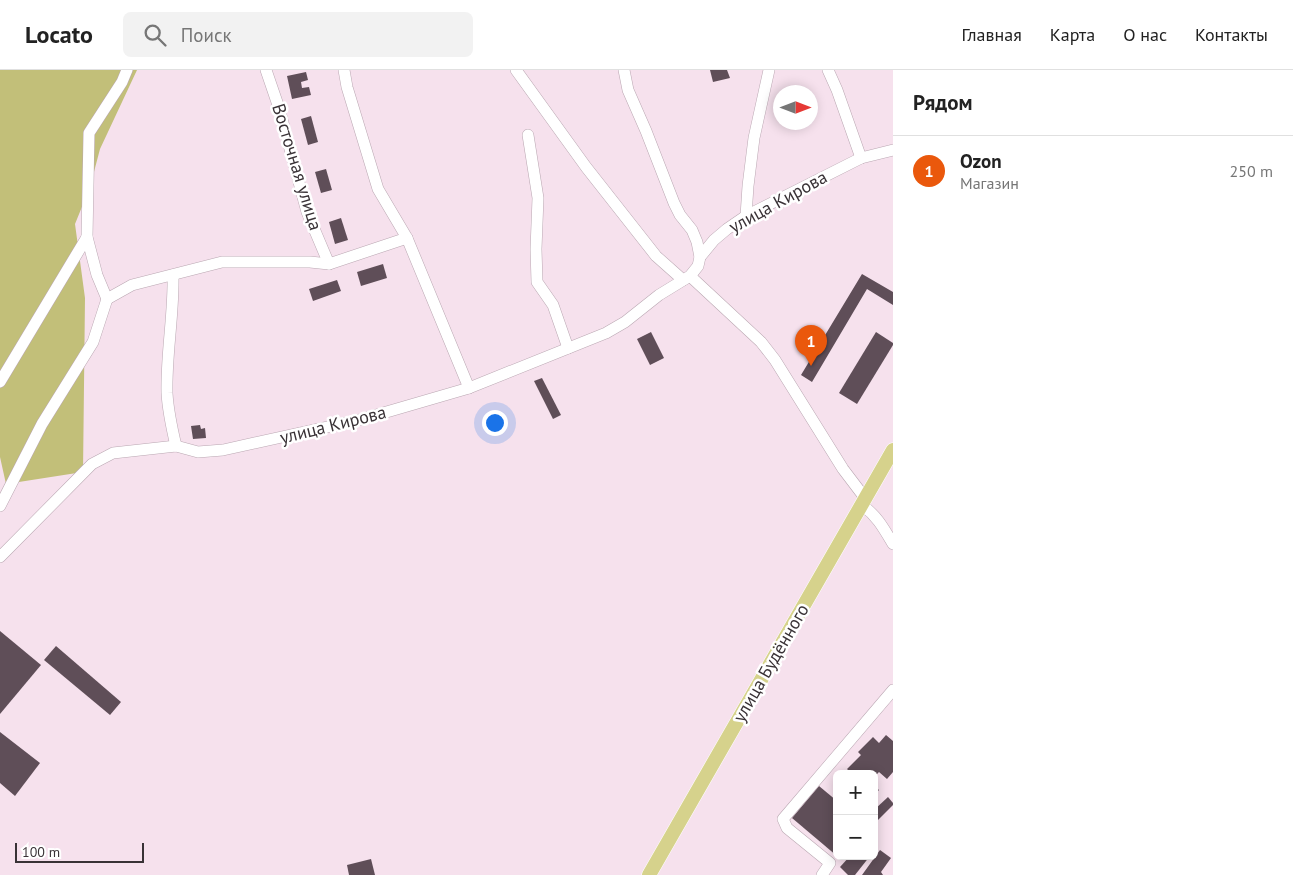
<!DOCTYPE html>
<html lang="ru">
<head>
<meta charset="utf-8">
<style>
	body { margin:0; font-family:"PT Sans",sans-serif; background:#f2f2f2; color:#222 }
	.controls { position:absolute; right:15px; bottom:15px; display:grid; overflow:hidden; border-radius:8px; box-shadow:0 2px 12px #0003 }
	.controls button { width:45px; height:45px; display:grid; place-items:center; padding:0; border:0; border-bottom:1px solid #e0e0e0; background:#fff; color:#222; font:25px sans-serif }
	.compass { position:absolute; left:773px; top:15px; width:45px; height:45px; border-radius:50%; background:#fff; box-shadow:0 2px 12px #0003; rotate:90deg }
	.scale { position:absolute; left:15px; bottom:12px; width:129px; box-sizing:border-box; padding-left:5px; border:2px solid #393236; border-top:0; font-size:14px; line-height:18px; white-space:nowrap; color:#393236; -webkit-text-stroke:4px #fff; paint-order:stroke }
	.you { position:absolute; left:494px; top:352px; width:18px; height:18px; margin:-12px; border:4px solid #fff; border-radius:50%; background:#1a73e8; box-shadow:0 0 0 8px #1a73e833 }
	.badge { display:grid; place-items:center; width:32px; height:32px; border-radius:50%; background:#ea580c; color:#fff; font-size:16px; font-weight:700 }
	.pin { position:absolute; translate:-50% -41px; filter:drop-shadow(0 1px 2px #0008) }
	.pin::after { content:''; position:absolute; top:26px; width:18px; height:15px; background:inherit; clip-path:polygon(0 0,100% 0,50% 100%) }
	.list { margin:0; padding:0; list-style:none }
	h2 { display:flex; justify-content:space-between; align-items:center; height:65px; margin:0; padding:0 20px; font-size:21px }
	h2 small { font-size:16px; font-weight:400; color:#767676 }
	.list li { display:grid; grid-template-columns:32px 1fr auto; gap:15px; align-items:center; box-sizing:border-box; height:70px; padding:0 20px; border-top:1px solid #e0e0e0 }
	.list b { display:block; font-size:19px; white-space:nowrap }
	.list p { margin:0; font-size:16px; white-space:nowrap; color:#767676 }
	.list em { font-size:16px; font-style:normal; color:#767676 }
	.icon { flex:none; width:28px; height:28px; fill:none; stroke:currentColor; stroke-width:2; stroke-linecap:round; stroke-linejoin:round }
	.map { position:relative; flex:none; width:893px; height:805px; overflow:hidden }
	header { display:flex; align-items:center; gap:30px; box-sizing:border-box; height:70px; padding:0 25px; background:#fff; border-bottom:1px solid #e0e0e0 }
	header strong { font-size:24px }
	nav { display:flex; gap:28px; margin-inline-start:auto; font-size:18px }
	.search { width:350px; height:45px; background:#f2f2f2; display:flex; align-items:center; gap:12px; box-sizing:border-box; padding:0 18px; border-radius:8px; color:#767676; font-size:19px }
	main { display:flex }
	aside { flex:1; background:#fff }
	.map>svg:first-child { display:block }
	.green { fill:#c2bf79 }
	.building { fill:#5f4e58 }
	.lines { fill:none; stroke-linecap:round; stroke-linejoin:round }
	.minor-casing { stroke:#baa7b2; stroke-width:12 }
	.major-casing { stroke:#fff; stroke-width:15 }
	.minor { stroke:#fff; stroke-width:11 }
	.major { stroke:#d6d28c; stroke-width:14 }
	.labels { text-anchor:middle; stroke-width:5; stroke-linejoin:round; paint-order:stroke }
	.street-label { font-size:18px; fill:#393236; stroke:#fff }
</style>
</head>
<body>
<header>
<strong>Locato</strong>
<div class="search"><svg class="icon" aria-label="search" viewBox="0 0 24 24"><circle cx="10" cy="10" r="6"/><path d="M15 15l6 6"/></svg>Поиск</div>
<nav><a>Главная</a><a>Карта</a><a>О нас</a><a>Контакты</a></nav>
</header>
<main>
<div class="map">
<svg width="893" height="805" viewBox="0 0 893 805">
	<rect width="100%" height="100%" fill="#f6e1ed"/>
	<!-- green -->
	<polygon class="green" points="0,0 137,0 100,79 90,117 75,154 85,228 83,402 6,414 0,387"/>
	<!-- building -->
	<g class="building">
		<polygon points="710,0 727,0 730,8 713,12"/>
		<polygon points="306,2 308,10 301,12 302,18 309,17 311,25 292,29 287,6"/>
		<polygon points="311,46 318,72 308,75 301,49"/>
		<polygon points="326,99 332,120 321,123 315,102"/>
		<polygon points="341,148 348,170 335,174 329,152"/>
		<polygon points="383,194 387,208 361,216 357,202"/>
		<polygon points="862,204 893,222 893,235 867,219 812,312 801,305"/>
		<polygon points="337,210 341,221 313,231 309,219"/>
		<polygon points="651,262 664,288 650,295 637,269"/>
		<polygon points="876,262 893,273 893,275 857,334 839,323"/>
		<polygon points="542,308 561,345 553,349 534,311"/>
		<polygon points="200,355 201,359 205,358 206,368 193,369 191,356"/>
		<polygon points="0,561 41,595 0,644"/>
		<polygon points="56,576 121,632 110,645 44,590"/>
		<polygon points="0,662 40,693 15,726 0,713"/>
		<polygon points="886,665 893,671 893,702 887,709 879,702 874,707 874,704 848,704 850,702 847,699 861,685 858,682 873,667 879,673"/>
		<polygon points="819,716 837,731 837,786 792,748"/>
		<polygon points="874,716 879,720 874,725"/>
		<polygon points="888,727 893,733 893,735 874,754 874,740"/>
		<polygon points="880,780 891,788 881,802 883,805 862,805"/>
		<polygon points="850,786 870,786 855,805 848,805 840,797"/>
		<polygon points="371,789 375,805 349,805 347,795"/>
	</g>
	<g class="lines">
		<defs>
			<g id="minor">
				<polyline points="266,0 279,38 307,142 329,194"/>
				<polyline points="344,0 347,17 378,119 407,168 469,318"/>
				<polyline points="516,0 586,97 656,186 683,210"/>
				<polyline points="624,0 628,20 646,61 674,133 680,145 692,160 697,172 700,187"/>
				<polyline points="828,0 837,20 861,88"/>
				<polyline points="528,65 538,128 536,179 537,212 553,235 568,278"/>
				<polyline points="746,146 748,116 754,68 769,0"/>
				<path d="M 173,205 C 174,244 166,284 167,323 C 168,341 172,359 176,376"/>
				<polyline points="690,206 761,272 775,290 843,399 865,428"/>
				<polyline points="107,229 132,215 222,192 310,192 329,194 407,168"/>
				<polyline points="107,229 97,205 87,167 89,63 122,12 127,0"/>
				<polyline points="0,312 87,167"/>
				<path d="M 862,435 C 877,446 883,457 893,474"/>
				<polyline points="0,436 42,354 93,272 107,229"/>
				<polyline points="0,487 92,394 113,383 176,376 198,382 223,380 359,350 469,318 606,263 625,252 659,225 690,206 698,196 700,187 714,170 727,159 746,146 861,88 893,80"/>
				<polyline points="822,805 830,793 787,758 783,749 893,620"/>
			</g>
			<polyline id="major" points="649,805 893,380"/>
		</defs>
		<!-- minor casing -->
		<use href="#minor" class="minor-casing"/>
		<!-- major casing -->
		<use href="#major" class="major-casing"/>
		<!-- minor -->
		<use href="#minor" class="minor"/>
		<!-- major -->
		<use href="#major" class="major"/>
	</g>
	<g class="labels">
		<!-- street labels -->
		<g class="street-label">
			<text transform="translate(297 97) rotate(73)" y="6">Восточная улица</text>
			<text transform="translate(778 132) rotate(-29)" y="6">улица Кирова</text>
			<text transform="translate(333 355) rotate(-14)" y="6">улица Кирова</text>
			<text transform="translate(771 593) rotate(-60)" y="6">улица Будённого</text>
		</g>
	</g>
</svg>
<div class="controls">
<button>+</button>
<button>−</button>
</div>
<svg class="compass" viewBox="-18 -18 36 36"><path d="M0-13l5 13h-10z" fill="#e53935"/><path d="M0 13l5-13h-10z" fill="#767676"/></svg>
<div class="scale">100 m</div>
<div class="you"></div>
<div class="pin badge" style="left:811px;top:296px">1</div>
</div>
<aside>
<h2>Рядом<small></small></h2>
<ul class="list">
<li><span class="badge">1</span><div><b>Ozon</b><p>Магазин</p></div><em>250 m</em></li>
</ul>
</aside>
</main>
</body>
</html>
